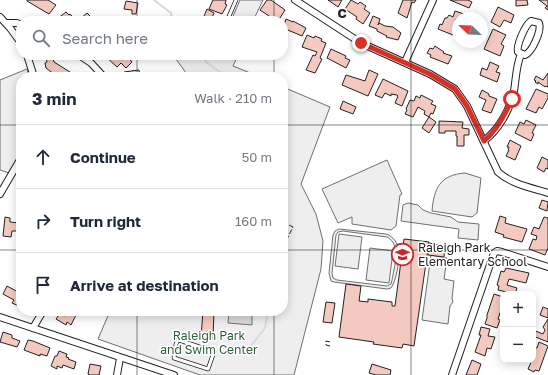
<!DOCTYPE html>
<html lang="en">
<head>
<meta charset="utf-8">
<style>
	body { margin:0; font-family:"Golos Text",sans-serif; background:#f6f6f7; color:#1f2937 }
	.controls { position:absolute; right:12px; bottom:12px; display:grid; overflow:hidden; border-radius:8px; box-shadow:0 2px 10px #0003 }
	.controls button { width:36px; height:36px; display:grid; place-items:center; padding:0; border:0; border-bottom:1px solid #e0e1e3; background:#fff; color:#1f2937; font:20px sans-serif }
	.compass { position:absolute; left:452px; top:12px; width:36px; height:36px; border-radius:50%; background:#fff; box-shadow:0 2px 10px #0003; rotate:293deg }
	.stop { position:absolute; width:12px; height:12px; margin:-9px; border:3px solid #d93025; border-radius:50%; background:#fff }
	.stop.end { background:#d93025; border-color:#fff; box-shadow:0 1px 4px #0008 }
	.list { margin:0; padding:0; list-style:none }
	h2 { display:flex; justify-content:space-between; align-items:center; height:52px; margin:0; padding:0 16px; font-size:17px }
	h2 small { font-size:13px; font-weight:400; color:#747a83 }
	.list li { display:grid; grid-template-columns:26px 1fr auto; gap:12px; align-items:center; box-sizing:border-box; height:64px; padding:0 16px; border-top:1px solid #e0e1e3 }
	.list b { display:block; font-size:15px; white-space:nowrap }
	.list em { font-size:13px; font-style:normal; color:#747a83 }
	.icon { flex:none; width:22px; height:22px; fill:none; stroke:currentColor; stroke-width:2; stroke-linecap:round; stroke-linejoin:round }
	.map { position:relative; flex:none; width:548px; height:375px; overflow:hidden }
	.search { position:absolute; background:#fff; box-shadow:0 2px 10px #0003; left:16px; top:16px; width:272px; height:44px; display:flex; align-items:center; gap:10px; box-sizing:border-box; padding:0 14px; border-radius:16px; color:#747a83; font-size:15px }
	.panel { position:absolute; background:#fff; box-shadow:0 2px 10px #0003; left:16px; top:72px; width:272px; height:244px; border-radius:16px }
	.map>svg:first-child { display:block }
	.green { fill:#eee; stroke:#6f6f6f; fill-rule:evenodd }
	.water { fill:#d9d9d9; stroke:#6f6f6f }
	.lines { fill:none; stroke-linecap:round; stroke-linejoin:round }
	.stream { stroke:#d9d9d9; stroke-width:2 }
	.building { fill:#f3c9c0; stroke:#222 }
	.lane-casing { stroke:#222; stroke-width:4.5 }
	.street-casing { stroke:#222; stroke-width:8 }
	.lane { stroke:#fff; stroke-width:3 }
	.street { stroke:#fff; stroke-width:6 }
	.fence { stroke:#222; stroke-width:1; stroke-dasharray:5 2; stroke-linecap:butt }
	.route { stroke:#d93025; stroke-width:5 }
	.grid { fill:none; stroke:#222; stroke-width:1; stroke-opacity:0.55 }
	.labels { text-anchor:middle; stroke-width:3; stroke-linejoin:round; paint-order:stroke }
	.poi-label { font-size:12px; fill:#222; stroke:#fff; text-anchor:start }
	.park-label { font-size:12px; fill:#2f5e38; stroke:#fff }
	.grid-label { font-size:13px; text-anchor:middle; font-weight:bold; fill:#222; stroke:#fff; stroke-width:3; stroke-linejoin:round; paint-order:stroke }
</style>
</head>
<body>
<div class="map">
<svg width="548" height="375" viewBox="0 0 548 375">
	<rect width="100%" height="100%" fill="#fff"/>
	<!-- green -->
	<g class="green">
		<polygon points="240,0 263,0 253,21 231,21"/>
		<polygon points="173,55 208,55 214,57 215,55 238,55 233,66 260,77 189,77"/>
		<polygon points="27,69 29,77 21,77 21,152 9,173 0,170 0,80"/>
		<polygon points="283,87 330,107 301,184 316,214 323,241 321,269 294,375 200,375 98,339 110,311 283,311"/>
		<polygon points="387,160 402,194 400,195 396,226 391,230 352,224 352,217 338,223 322,189"/>
		<path d="M 465,173 L 481,178 L 477,213 L 472,217 L 432,211 C 434,188 440,175 465,173 Z"/>
		<polygon points="408,203 418,205 423,210 431,213 451,217 458,222 479,224 478,240 458,238 459,229 401,221 403,205"/>
		<path d="M 339,229 L 386,234 C 393,236 398,243 399,251 C 400,259 396,282 391,288 L 387,289 L 334,282 L 331,281 L 329,273 L 333,235 L 335,231 ZM 343,231 L 387,237 C 402,245 394,267 392,280 L 391,284 L 387,286 L 337,280 L 333,278 L 332,273 L 336,235 L 338,232 Z"/>
		<polygon points="339,234 362,237 358,269 335,266"/>
		<polygon points="370,248 393,251 389,283 366,280"/>
		<polygon points="431,255 447,258 444,279 454,281 452,298 453,302 450,306 448,324 422,320"/>
	</g>
	<!-- water -->
	<polygon class="water" points="229,311 252,311 252,325 228,323"/>
	<g class="lines">
		<!-- stream -->
		<g class="stream">
			<polyline points="154,0 171,13 172,21"/>
			<polyline points="204,55 206,62 227,77"/>
			<polyline points="224,352 236,354 246,352 265,328 268,311"/>
		</g>
	</g>
	<!-- building -->
	<g class="building">
		<polygon points="27,0 48,0 56,5 49,14 27,1"/>
		<polygon points="213,0 226,0 225,4 227,5 222,14 209,9"/>
		<polygon points="267,0 271,0 285,10 278,21 271,21 268,19 269,16 260,10"/>
		<polygon points="328,0 342,0 338,7"/>
		<polygon points="351,0 358,4 360,2 366,6 364,9 370,13 363,24 356,19 357,17 345,9"/>
		<polygon points="403,0 416,0 414,3 412,2 407,18 398,13"/>
		<polygon points="450,0 468,0 472,2 469,8"/>
		<polygon points="516,0 527,0 528,5 516,6"/>
		<polygon points="539,0 548,0 548,10 545,8 547,6"/>
		<polygon points="126,1 138,3 136,14 132,14 132,10 124,9"/>
		<polygon points="498,7 514,15 511,23 504,20 500,27 491,22"/>
		<polygon points="207,9 214,13 211,20 212,21 202,21"/>
		<polygon points="455,11 464,14 462,18 456,19 455,21 458,22 458,31 456,29 453,35 438,29 440,24 442,25 445,18 447,18 449,15 453,17"/>
		<polygon points="66,12 69,15 70,14 74,18 73,20 74,21 59,21 57,19"/>
		<polygon points="87,13 92,18 89,21 84,21 81,18"/>
		<polygon points="373,16 380,19 378,25 379,23 385,26 393,27 401,33 398,40 386,37 387,36 377,31 377,29 369,26"/>
		<polygon points="286,19 293,22 293,21 306,28 302,36 283,28"/>
		<polygon points="493,29 506,35 501,44 504,46 500,56 484,49"/>
		<polygon points="307,35 314,38 315,36 322,39 321,41 326,43 320,58 322,59 315,73 306,70 313,55 315,56 317,52 302,47"/>
		<polygon points="435,46 444,52 443,53 452,56 448,64 430,57 431,55 427,53 430,48 433,49"/>
		<polygon points="331,49 346,56 345,58 350,60 346,68 327,58"/>
		<polygon points="52,55 54,62 70,72 67,77 54,77 55,75 46,68 45,63 47,62 46,57"/>
		<polygon points="104,55 117,55 122,60 127,56 132,62 126,68 121,63 117,67"/>
		<polygon points="490,62 499,66 496,72 500,73 497,82 480,75 482,68 487,70"/>
		<polygon points="139,70 140,77 124,77 124,72"/>
		<polygon points="369,70 378,74 368,96 342,85 346,75 365,81"/>
		<polygon points="548,73 548,87 545,86 545,87 538,82 538,84 535,82 536,81 534,80 536,76 543,80"/>
		<polygon points="383,79 408,91 402,106 395,103 398,96 397,95 391,94 391,96 385,93 382,98 375,95"/>
		<polygon points="536,89 548,94 548,98 542,109 539,107 536,113 526,109"/>
		<polygon points="482,90 489,94 489,96 497,99 491,113 482,110 486,100 479,97"/>
		<polygon points="421,95 433,101 431,104 436,106 433,114 431,113 429,117 424,114 425,111 418,107 413,117 405,114 407,110 406,109 410,100 414,101 416,96 420,98"/>
		<polygon points="343,101 356,107 353,114 340,109"/>
		<polygon points="429,117 436,122 429,133 422,128"/>
		<polygon points="526,120 536,125 532,133 534,134 531,141 515,133 520,122 524,124"/>
		<polygon points="439,121 463,122 462,128 469,129 469,135 464,135 464,146 457,146 457,136 456,136 456,131 445,131 445,133 439,133"/>
		<polygon points="510,140 521,146 515,160 506,156 509,150 508,149 509,147 507,147"/>
		<polygon points="542,157 548,160 548,169 546,168 544,172 537,168"/>
		<polygon points="542,200 548,202 547,211 539,208"/>
		<polygon points="500,216 506,218 505,223 527,229 522,242 503,237 504,235 495,232"/>
		<polygon points="5,217 10,218 10,222 20,223 21,219 21,231 12,231 11,237 3,236"/>
		<polygon points="544,217 548,218 548,248 545,255 529,249 533,239 536,240 537,236 531,234 534,227 539,229"/>
		<polygon points="404,239 429,242 414,346 403,344 402,348 373,344 374,342 339,337 346,284 361,286 359,301 368,302 368,299 392,302 392,306 395,306"/>
		<polygon points="429,243 445,246 444,257 428,255"/>
		<polygon points="506,268 529,273 526,283 509,279 507,285 517,288 515,294 498,290 499,286 497,285 501,271 504,272"/>
		<polygon points="7,286 18,292 21,286 21,307 12,303 14,300 3,294"/>
		<polygon points="494,294 503,297 503,304 498,319 500,320 497,328 485,324 487,318 487,315"/>
		<polygon points="326,302 335,303 332,323 323,322"/>
		<polygon points="543,307 548,309 548,318 540,315"/>
		<polygon points="67,311 78,311 71,325 67,322 66,325 56,319 60,313 65,316"/>
		<polygon points="203,311 214,311 213,338 201,337"/>
		<polygon points="548,319 548,342 533,336 533,330 543,334 545,330 543,327"/>
		<polygon points="481,327 490,329 488,336 495,337 491,349 487,348 485,356 475,352 481,335 479,335"/>
		<polygon points="3,332 12,335 12,338 20,341 17,347 0,342"/>
		<polygon points="28,340 33,341 50,348 47,356 40,354 40,356 24,350"/>
		<polygon points="539,342 548,346 539,371 535,370 534,372 528,369 532,360 533,360 534,347 537,348"/>
		<polygon points="59,351 67,354 66,357 69,358 68,359 76,362 74,369 63,365 62,368 57,366 57,369 51,366 55,356 57,356"/>
		<polygon points="472,360 481,364 477,375 466,375"/>
		<polygon points="90,364 101,366 99,375 90,375 88,374"/>
		<polygon points="372,364 391,370 390,375 376,375 369,373"/>
	</g>
	<g class="lines">
		<defs>
			<g id="lane">
				<polyline points="227,21 236,0"/>
				<polygon points="178,340 182,341 214,352 208,369 174,358 176,344"/>
			</g>
			<g id="street">
				<path d="M 295,0 L 361,43 L 430,74 L 455,89 L 467,106 L 498,172 C 511,184 532,188 548,193"/>
				<polyline points="0,17 10,28 21,43"/>
				<path d="M 531,21 L 539,23 C 542,31 532,52 525,55 L 518,52 C 516,46 525,25 531,21 Z"/>
				<polyline points="6,23 17,23 21,25"/>
				<polyline points="27,55 34,77"/>
				<polyline points="79,55 91,63 104,77"/>
				<polyline points="405,62 433,0"/>
				<path d="M 484,141 C 499,129 510,110 514,91 C 516,79 516,66 521,54"/>
				<polyline points="0,194 21,158"/>
				<polyline points="0,317 174,375"/>
				<polyline points="33,328 43,311"/>
				<polyline points="117,375 120,358"/>
				<polyline points="452,375 494,253 497,251 502,252 548,267"/>
			</g>
		</defs>
		<!-- lane casing -->
		<use href="#lane" class="lane-casing"/>
		<!-- street casing -->
		<use href="#street" class="street-casing"/>
		<!-- lane -->
		<use href="#lane" class="lane"/>
		<!-- street -->
		<use href="#street" class="street"/>
		<!-- fence -->
		<g class="fence">
			<polyline points="283,222 293,227 283,247"/>
			<polyline points="330,346 326,345 326,341 331,342"/>
		</g>
	</g>
	<g class="lines">
		<!-- route -->
		<path class="route" d="M 361,43 L 430,74 L 455,89 L 467,106 L 484,141 C 497,130 505,115 512,99"/>
	</g>
	<!-- grid -->
	<path class="grid" d="M 137,0 L 137,21M 274,0 L 274,21M 411,0 L 411,375M 137,55 L 137,77M 274,55 L 274,77M 0,125 L 21,125M 283,125 L 548,125M 0,250 L 21,250M 283,250 L 548,250M 137,311 L 137,375M 274,311 L 274,375"/>
	<!-- icons -->
	<defs>
		<symbol id="school-ring" viewBox="-11 -11 22 22"><circle r="9.5" fill="#fff" stroke="#c62828" stroke-width="1.5"/><path d="M0-5L7-2L0 1L-7-2ZM-4 1L0 2.5L4 1V4Q0 6-4 4Z" fill="#c62828"/></symbol>
	</defs>
	<g fill-rule="evenodd">
		<use href="#school-ring" x="390" y="242" width="25" height="25"/>
	</g>
	<g class="labels">
		<!-- poi labels -->
		<g class="poi-label">
			<text x="418" y="252">Raleigh Park<tspan x="418" dy="14">Elementary School</tspan></text>
		</g>
		<!-- park labels -->
		<g class="park-label">
			<text x="209" y="340">Raleigh Park<tspan x="209" dy="14">and Swim Center</tspan></text>
		</g>
	</g>
	<g class="grid-label">
		<text x="342" y="18">C</text>
	</g>
</svg>
<div class="controls">
<button>+</button>
<button>−</button>
</div>
<svg class="compass" viewBox="-18 -18 36 36"><path d="M0-13l5 13h-10z" fill="#e53935"/><path d="M0 13l5-13h-10z" fill="#747a83"/></svg>
<div class="stop" style="left:512px;top:99px"></div>
<div class="stop end" style="left:361px;top:43px"></div>
<div class="search"><svg class="icon" aria-label="search" viewBox="0 0 24 24"><circle cx="10" cy="10" r="6"/><path d="M15 15l6 6"/></svg>Search here</div>
<section class="panel">
<h2>3 min<small>Walk · 210 m</small></h2>
<ul class="list">
<li><svg class="icon" aria-label="ahead" viewBox="0 0 24 24"><path d="M12 20V5M6 11l6-6 6 6"/></svg><div><b>Continue</b></div><em>50 m</em></li>
<li><svg class="icon" aria-label="right" viewBox="0 0 24 24"><path d="M7 20v-9h11M14 6l5 5-5 5"/></svg><div><b>Turn right</b></div><em>160 m</em></li>
<li><svg class="icon" aria-label="arrive" viewBox="0 0 24 24"><path d="M6 21V4h12l-3 4 3 4H6"/></svg><div><b>Arrive at destination</b></div></li>
</ul>
</section>
</div>
</body>
</html>
